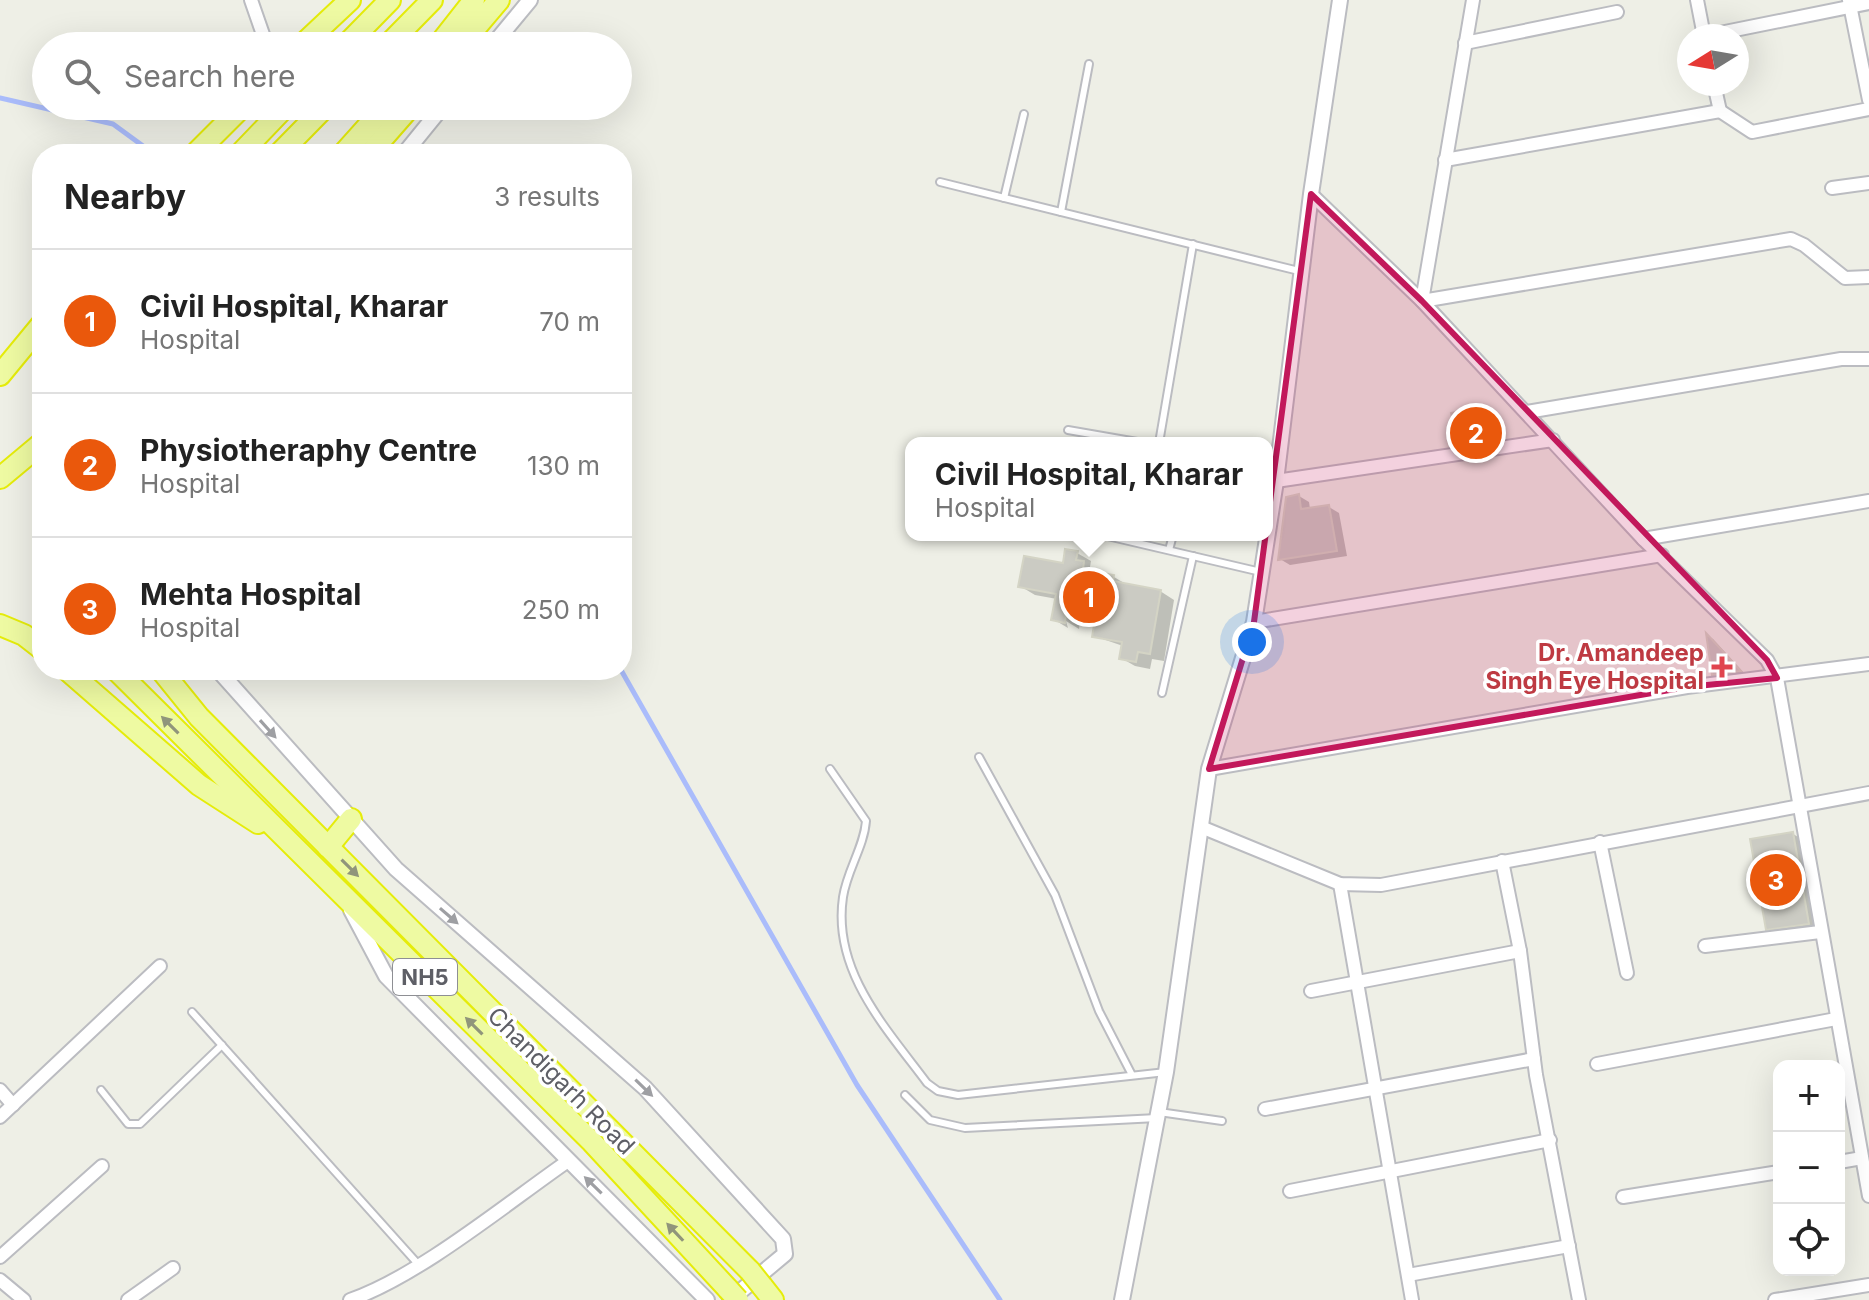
<!DOCTYPE html>
<html lang="en">
<head>
<meta charset="utf-8">
<style>
	body { margin:0; font-family:Inter,sans-serif; background:#f2f2f2; color:#222 }
	.controls { position:absolute; right:24px; bottom:24px; display:grid; overflow:hidden; border-radius:16px; box-shadow:0 8px 32px #0002 }
	.controls button { width:72px; height:72px; display:grid; place-items:center; padding:0; border:0; border-bottom:2px solid #e0e0e0; background:#fff; color:#222; font:40px sans-serif }
	.compass { position:absolute; left:1677px; top:24px; width:72px; height:72px; border-radius:50%; background:#fff; box-shadow:0 8px 32px #0002; rotate:259deg }
	.you { position:absolute; left:1252px; top:642px; width:28px; height:28px; margin:-20px; border:6px solid #fff; border-radius:50%; background:#1a73e8; box-shadow:0 0 0 12px #1a73e833 }
	.badge { display:grid; place-items:center; width:52px; height:52px; border-radius:50%; background:#ea580c; color:#fff; font-size:26px; font-weight:700 }
	.pin { position:absolute; translate:-50% -50%; border:4px solid #fff; box-shadow:0 2px 8px #0006 }
	.popup { position:absolute; left:905px; top:437px; width:368px; height:104px; box-sizing:border-box; display:grid; place-content:center; border-radius:16px; background:#fff; filter:drop-shadow(0 2px 6px #0005); font-size:26px; white-space:nowrap; color:#767676 }
	.popup b { font-size:30px; color:#222 }
	.popup::after { content:''; position:absolute; left:50%; top:100%; margin-left:-16px; border:16px solid transparent; border-top-color:#fff }
	.list { margin:0; padding:0; list-style:none }
	h2 { display:flex; justify-content:space-between; align-items:center; height:104px; margin:0; padding:0 32px; font-size:34px }
	h2 small { font-size:26px; font-weight:400; color:#767676 }
	.list li { display:grid; grid-template-columns:52px 1fr auto; gap:24px; align-items:center; box-sizing:border-box; height:144px; padding:0 32px; border-top:2px solid #e0e0e0 }
	.list b { display:block; font-size:30px; white-space:nowrap }
	.list p { margin:0; font-size:26px; white-space:nowrap; color:#767676 }
	.list em { font-size:26px; font-style:normal; color:#767676 }
	.icon { flex:none; width:44px; height:44px; fill:none; stroke:currentColor; stroke-width:2; stroke-linecap:round; stroke-linejoin:round }
	.map { position:relative; flex:none; width:1869px; height:1300px; overflow:hidden }
	.search { position:absolute; background:#fff; box-shadow:0 8px 32px #0002; left:32px; top:32px; width:600px; height:88px; display:flex; align-items:center; gap:20px; box-sizing:border-box; padding:0 28px; border-radius:44px; color:#767676; font-size:30px }
	.panel { position:absolute; background:#fff; box-shadow:0 8px 32px #0002; left:32px; top:144px; width:600px; height:536px; border-radius:32px }
	.map>svg:first-child { display:block }
	.shadow { fill:#0003 }
	.lines { fill:none; stroke-linecap:round; stroke-linejoin:round }
	.stream { stroke:#aabcfb; stroke-width:5 }
	.building { fill:#cbcbc3; stroke:#d4d4c5; stroke-width:2 }
	.service-casing { stroke:#bbbcc1; stroke-width:10 }
	.minor-casing { stroke:#bbbcc1; stroke-width:16 }
	.tertiary-casing { stroke:#bbbcc1; stroke-width:18 }
	.trunk-casing { stroke:#e5ec0a; stroke-width:24 }
	.service { stroke:#fff; stroke-width:6 }
	.minor { stroke:#fff; stroke-width:12 }
	.tertiary { stroke:#fff; stroke-width:14 }
	.trunk { stroke:#eefaa2; stroke-width:20 }
	.trunk-bridge-casing { stroke:#e5ec0a; stroke-width:24; stroke-linecap:butt }
	.trunk-bridge { stroke:#eefaa2; stroke-width:20 }
	.oneway { fill:#90957b }
	.oneway2 { fill:#9e9fa3 }
	.marked { fill:#c2185b; fill-opacity:0.2; stroke:#c2185b; stroke-width:6; stroke-linejoin:round }
	.health-dot { fill:#e0444e; stroke:#fff; stroke-width:3 }
	.labels { text-anchor:middle; stroke-width:7; stroke-linejoin:round; paint-order:stroke }
	.shield { fill:#fff; stroke:#8e8f94; stroke-width:2 }
	.shield-label { font-size:22px; font-weight:bold; fill:#5e5f66 }
	.health-label { font-size:24px; font-weight:bold; fill:#be3a42; stroke:#fff; text-anchor:end }
	.street-label { font-size:24px; fill:#5e5f66; stroke:#fff }
</style>
</head>
<body>
<div class="map">
<svg width="1869" height="1300" viewBox="0 0 1869 1300">
	<rect width="100%" height="100%" fill="#eeefe6"/>
	<!-- shadow -->
	<g class="shadow">
		<polygon points="1482,408 1493,414 1500,444 1471,450 1460,444"/>
		<polygon points="1299,496 1309,502 1310,509 1329,507 1339,513 1347,556 1290,565 1280,559"/>
		<polygon points="1077,553 1091,561 1090,567 1097,574 1114,577 1129,586 1160,591 1174,600 1164,661 1152,659 1150,669 1135,666 1121,658 1123,646 1094,636 1096,624 1080,621 1079,629 1066,621 1068,628 1053,619 1057,599 1035,595 1020,586 1065,565"/>
		<polygon points="1709,637 1713,639 1745,674 1721,677 1714,673"/>
		<polygon points="1793,834 1807,842 1823,931 1782,937 1767,928"/>
	</g>
	<g class="lines">
		<!-- stream -->
		<g class="stream">
			<polyline points="0,98 113,124 154,154"/>
			<polyline points="621,670 857,1085 1000,1300"/>
		</g>
	</g>
	<!-- building -->
	<g class="building">
		<polygon points="1483,406 1490,439 1458,445 1451,413"/>
		<polygon points="1299,494 1301,509 1329,505 1337,551 1278,560 1286,497"/>
		<polygon points="1065,549 1078,551 1076,560 1084,561 1083,570 1114,575 1113,581 1161,590 1150,654 1138,652 1136,662 1119,659 1122,642 1092,637 1095,619 1066,614 1065,623 1051,620 1056,594 1018,587 1024,556 1063,563"/>
		<polygon points="1706,633 1741,671 1712,675"/>
		<polygon points="1793,832 1809,924 1766,930 1750,839"/>
	</g>
	<g class="lines">
		<defs>
			<g id="service">
				<polyline points="940,182 1299,271"/>
				<polyline points="1004,198 1024,114"/>
				<polyline points="1061,212 1089,64"/>
				<polyline points="1068,430 1143,443"/>
				<polyline points="1159,443 1193,244"/>
				<polyline points="1103,535 1261,572"/>
				<polyline points="1169,550 1173,535"/>
				<polyline points="1162,693 1193,556"/>
				<polyline points="979,757 1055,895 1099,1011 1132,1075"/>
				<path d="M 830,769 L 866,821 C 864,847 847,870 843,897 C 832,971 886,1028 927,1083 L 938,1091 L 958,1095 L 1166,1072"/>
				<polyline points="192,1012 418,1264"/>
				<polyline points="101,1090 128,1124 140,1124 222,1045"/>
				<polyline points="905,1095 930,1120 965,1128 1157,1118"/>
				<polyline points="1159,1112 1222,1121"/>
			</g>
			<g id="minor">
				<polyline points="251,0 267,46"/>
				<polyline points="1473,0 1422,301 1791,239 1804,245 1845,278 1869,277"/>
				<polyline points="1697,0 1704,36"/>
				<polyline points="1849,0 1869,100"/>
				<polyline points="1705,36 1869,3"/>
				<polyline points="1465,43 1617,12"/>
				<polyline points="1720,111 1752,132 1869,109"/>
				<polyline points="1445,160 1720,111 1714,84"/>
				<polyline points="1832,188 1869,183"/>
				<polyline points="1311,194 1422,301 1643,539 1767,660 1777,678 1869,1196"/>
				<polyline points="1527,412 1841,359 1869,359"/>
				<polyline points="1276,481 1553,440"/>
				<polyline points="1643,539 1869,501"/>
				<polyline points="1254,622 1662,555"/>
				<polyline points="1209,769 1687,687 1869,664"/>
				<polyline points="1201,827 1340,884 1381,885 1869,793"/>
				<polyline points="1600,842 1627,973"/>
				<polyline points="1502,861 1520,951 1536,1075 1579,1300"/>
				<polyline points="1340,884 1412,1300"/>
				<polyline points="1705,946 1820,932"/>
				<polyline points="1311,991 1520,951"/>
				<polyline points="1597,1064 1836,1019"/>
				<polyline points="0,1090 13,1105"/>
				<polyline points="1265,1109 1534,1059"/>
				<polyline points="0,1117 160,966"/>
				<polyline points="1839,1162 1862,1158"/>
				<polyline points="1290,1191 1550,1140"/>
				<polyline points="1623,1197 1779,1172"/>
				<polyline points="0,1257 102,1166"/>
				<polyline points="1408,1275 1569,1246"/>
				<polyline points="0,1280 24,1300"/>
				<polyline points="128,1300 173,1268"/>
				<path d="M 350,1300 C 419,1276 506,1204 568,1161"/>
				<polyline points="1775,1300 1869,1285"/>
			</g>
			<g id="tertiary">
				<polyline points="492,46 530,0"/>
				<polyline points="404,154 443,106"/>
				<polyline points="218,670 396,869 645,1088 783,1239 785,1254 730,1300"/>
				<polyline points="351,910 386,976 707,1300"/>
				<polyline points="1122,1300 1166,1072 1209,769 1254,622 1276,481 1311,194 1340,0"/>
			</g>
			<g id="trunk">
				<polyline points="301,46 350,0"/>
				<polyline points="345,46 390,0"/>
				<polyline points="387,46 432,0"/>
				<polyline points="438,46 474,0"/>
				<polyline points="460,46 499,0"/>
				<polyline points="195,154 243,106"/>
				<polyline points="240,154 286,106"/>
				<polyline points="279,154 326,106"/>
				<polyline points="343,154 386,106"/>
				<polyline points="369,154 411,106"/>
				<polyline points="0,375 42,324"/>
				<polyline points="0,478 42,443"/>
				<polyline points="0,625 24,635 42,649"/>
				<polyline points="67,670 199,785 258,823"/>
				<polyline points="116,670 592,1142 728,1289"/>
				<polyline points="161,670 199,717 750,1271"/>
				<polyline points="328,847 351,819"/>
				<polyline points="762,1286 773,1300"/>
			</g>
		</defs>
		<!-- service casing -->
		<use href="#service" class="service-casing"/>
		<!-- minor casing -->
		<use href="#minor" class="minor-casing"/>
		<!-- tertiary casing -->
		<use href="#tertiary" class="tertiary-casing"/>
		<!-- trunk casing -->
		<use href="#trunk" class="trunk-casing"/>
		<!-- service -->
		<use href="#service" class="service"/>
		<!-- minor -->
		<use href="#minor" class="minor"/>
		<!-- tertiary -->
		<use href="#tertiary" class="tertiary"/>
		<!-- trunk -->
		<use href="#trunk" class="trunk"/>
		<defs>
			<g id="trunk-bridge">
				<polyline points="750,1271 762,1286"/>
				<polyline points="728,1289 738,1300"/>
			</g>
		</defs>
		<!-- trunk-bridge casing -->
		<use href="#trunk-bridge" class="trunk-bridge-casing"/>
		<!-- trunk-bridge -->
		<use href="#trunk-bridge" class="trunk-bridge"/>
	</g>
	<!-- one-way arrows -->
	<defs><path id="oneway-solid" d="M-6-.8H1V-3.2L6.5 0L1 3.2V.8H-6Z" transform="scale(2)"/></defs>
	<g class="oneway">
		<use href="#oneway-solid" transform="translate(170 725) rotate(-135)"/>
		<use href="#oneway-solid" transform="translate(350 868) rotate(45)"/>
		<use href="#oneway-solid" transform="translate(474 1026) rotate(-135)"/>
		<use href="#oneway-solid" transform="translate(675 1232) rotate(-133)"/>
	</g>
	<g class="oneway2">
		<use href="#oneway-solid" transform="translate(268 729) rotate(48)"/>
		<use href="#oneway-solid" transform="translate(449 916) rotate(41)"/>
		<use href="#oneway-solid" transform="translate(644 1088) rotate(44)"/>
		<use href="#oneway-solid" transform="translate(593 1185) rotate(-136)"/>
	</g>
	<!-- marked area -->
	<path class="marked" d="M 1311,194 L 1422,301 L 1767,660 L 1777,678 L 1687,687 L 1209,769 L 1254,622 Z"/>
	<!-- markers -->
	<path class="health-dot" d="M1718 655h8v8h8v8h-8v8h-8v-8h-8v-8h8z"/>
	<g class="labels">
		<!-- shield labels -->
		<rect class="shield" x="393" y="959" width="64" height="36" rx="6"/>
		<g class="shield-label">
			<text x="425" y="985">NH5</text>
		</g>
		<!-- health labels -->
		<g class="health-label">
			<text x="1704" y="661">Dr. Amandeep<tspan x="1704" dy="28">Singh Eye Hospital</tspan></text>
		</g>
		<!-- street labels -->
		<g class="street-label">
			<text transform="translate(561 1081) rotate(45)" y="8">Chandigarh Road</text>
		</g>
	</g>
</svg>
<div class="controls">
<button>+</button>
<button>−</button>
<button><svg class="icon" aria-label="locate" viewBox="0 0 24 24"><circle cx="12" cy="12" r="6"/><path d="M12 2v4M12 18v4M2 12h4M18 12h4"/></svg></button>
</div>
<svg class="compass" viewBox="-18 -18 36 36"><path d="M0-13l5 13h-10z" fill="#e53935"/><path d="M0 13l5-13h-10z" fill="#767676"/></svg>
<div class="you"></div>
<div class="pin badge" style="left:1089px;top:597px">1</div>
<div class="popup"><b>Civil Hospital, Kharar</b>Hospital</div>
<div class="pin badge" style="left:1476px;top:433px">2</div>
<div class="pin badge" style="left:1776px;top:880px">3</div>
<div class="search"><svg class="icon" aria-label="search" viewBox="0 0 24 24"><circle cx="10" cy="10" r="6"/><path d="M15 15l6 6"/></svg>Search here</div>
<section class="panel">
<h2>Nearby<small>3 results</small></h2>
<ul class="list">
<li><span class="badge">1</span><div><b>Civil Hospital, Kharar</b><p>Hospital</p></div><em>70 m</em></li>
<li><span class="badge">2</span><div><b>Physiotheraphy Centre</b><p>Hospital</p></div><em>130 m</em></li>
<li><span class="badge">3</span><div><b>Mehta Hospital</b><p>Hospital</p></div><em>250 m</em></li>
</ul>
</section>
</div>
</body>
</html>
